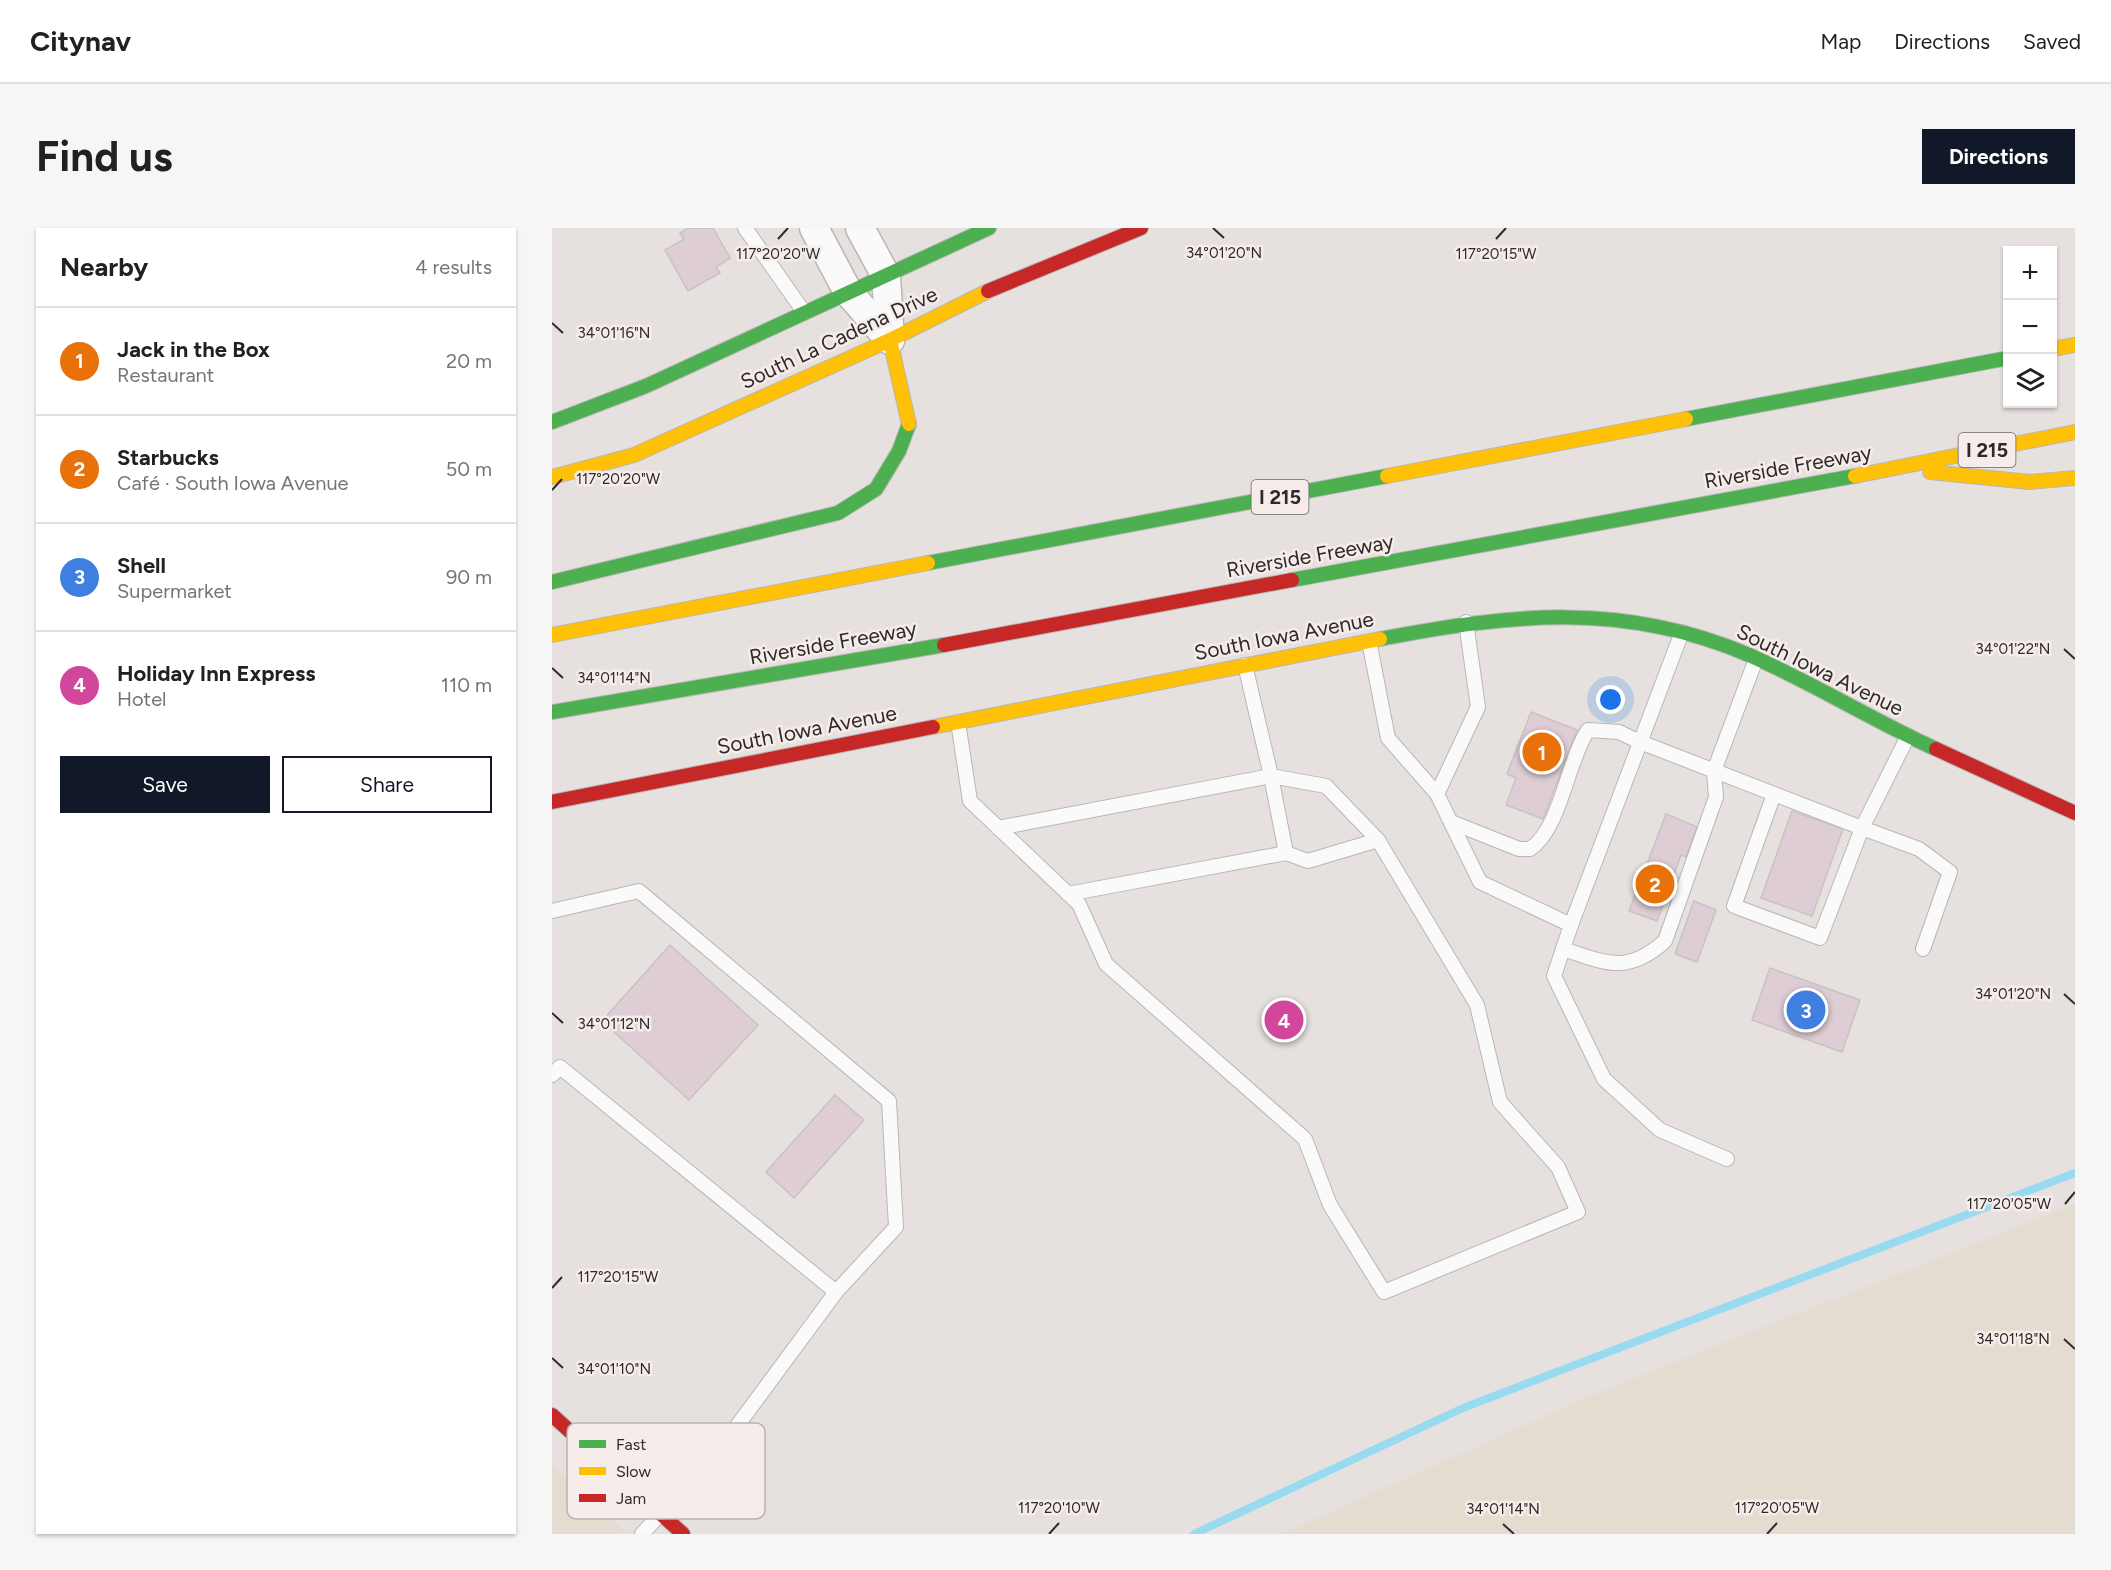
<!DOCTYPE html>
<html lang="en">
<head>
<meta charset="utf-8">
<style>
	body { margin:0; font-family:Figtree,sans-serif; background:#f6f6f6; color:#202124 }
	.controls { position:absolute; right:18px; top:18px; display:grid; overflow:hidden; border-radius:0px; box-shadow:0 2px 4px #0004 }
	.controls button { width:54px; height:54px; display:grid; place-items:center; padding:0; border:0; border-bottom:2px solid #e0e0e0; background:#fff; color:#202124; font:30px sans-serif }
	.you { position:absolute; left:1059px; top:472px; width:21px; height:21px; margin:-15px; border:4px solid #fff; border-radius:50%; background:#1a73e8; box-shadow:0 0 0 9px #1a73e833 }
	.badge { display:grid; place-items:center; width:39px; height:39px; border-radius:50%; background:#111827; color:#fff; font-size:20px; font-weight:700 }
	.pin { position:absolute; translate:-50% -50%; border:3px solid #fff; box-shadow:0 2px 6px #0006 }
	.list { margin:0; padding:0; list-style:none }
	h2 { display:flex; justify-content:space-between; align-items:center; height:78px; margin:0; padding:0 24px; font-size:26px }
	h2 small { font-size:20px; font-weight:400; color:#757577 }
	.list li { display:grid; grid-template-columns:39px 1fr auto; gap:18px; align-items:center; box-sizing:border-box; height:108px; padding:0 24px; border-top:2px solid #e0e0e0 }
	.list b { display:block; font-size:22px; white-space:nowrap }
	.list p { margin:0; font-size:20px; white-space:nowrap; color:#757577 }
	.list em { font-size:20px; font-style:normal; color:#757577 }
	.actions { display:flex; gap:12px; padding:18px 24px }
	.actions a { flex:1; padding:14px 0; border:2px solid #111827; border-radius:0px; text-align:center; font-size:21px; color:#111827 }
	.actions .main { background:#111827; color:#fff }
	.icon { flex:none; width:33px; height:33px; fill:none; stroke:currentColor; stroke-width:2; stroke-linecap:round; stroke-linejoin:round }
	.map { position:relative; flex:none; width:1523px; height:1306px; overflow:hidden; border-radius:0px }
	header { display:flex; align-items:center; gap:36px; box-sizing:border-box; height:84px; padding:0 30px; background:#fff; border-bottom:2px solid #e0e0e0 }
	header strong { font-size:28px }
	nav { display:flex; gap:33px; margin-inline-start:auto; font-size:21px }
	.intro { display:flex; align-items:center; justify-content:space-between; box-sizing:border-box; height:144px; padding:0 36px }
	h1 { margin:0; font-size:42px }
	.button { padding:15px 27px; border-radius:0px; background:#111827; color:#fff; font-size:21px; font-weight:700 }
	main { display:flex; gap:36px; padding:0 36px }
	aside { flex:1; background:#fff; border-radius:0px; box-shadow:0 2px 4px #0004 }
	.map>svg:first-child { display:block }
	.industrial { fill:#e4dcd0 }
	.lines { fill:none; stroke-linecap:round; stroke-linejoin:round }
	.stream { stroke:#98daf0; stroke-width:8 }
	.building { fill:#decdd5; stroke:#c7c3c3; stroke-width:1.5 }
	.lane-casing { stroke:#b9b6b5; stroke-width:16 }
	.street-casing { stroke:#b9b6b5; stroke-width:31 }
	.fast-casing { stroke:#b9b6b5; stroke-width:16 }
	.slow-casing { stroke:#b9b6b5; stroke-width:16 }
	.jam-casing { stroke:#b9b6b5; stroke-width:16 }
	.lane { stroke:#fbfafa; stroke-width:14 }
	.street { stroke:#fbfafa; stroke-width:28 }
	.fast { stroke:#4caf50; stroke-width:14 }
	.slow { stroke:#ffc107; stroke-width:14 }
	.jam { stroke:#c62828; stroke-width:14 }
	.ticks { fill:none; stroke:#2d2a29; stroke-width:2 }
	.labels { text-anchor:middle; stroke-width:5; stroke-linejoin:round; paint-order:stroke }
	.shield { fill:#f6edea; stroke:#696463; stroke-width:1.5 }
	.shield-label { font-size:20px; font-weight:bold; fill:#2d2a29 }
	.street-label { font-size:21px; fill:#2d2a29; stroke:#f6edea }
	.key { fill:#f6edea; stroke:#bab2b0; stroke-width:1.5 }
	.key-label { font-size:16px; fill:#2d2a29 }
	.ticks-label { font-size:15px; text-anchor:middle; fill:#2d2a29; stroke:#f6edea; stroke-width:5; stroke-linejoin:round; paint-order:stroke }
</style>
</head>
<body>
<header>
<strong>Citynav</strong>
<nav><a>Map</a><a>Directions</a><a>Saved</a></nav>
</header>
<div class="intro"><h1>Find us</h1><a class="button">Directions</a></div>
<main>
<aside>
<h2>Nearby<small>4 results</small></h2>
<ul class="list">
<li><span class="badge" style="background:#e8710a">1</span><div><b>Jack in the Box</b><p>Restaurant</p></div><em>20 m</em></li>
<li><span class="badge" style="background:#e8710a">2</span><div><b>Starbucks</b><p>Café · South Iowa Avenue</p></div><em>50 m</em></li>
<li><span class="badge" style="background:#3f7fe0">3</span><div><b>Shell</b><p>Supermarket</p></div><em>90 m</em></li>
<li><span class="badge" style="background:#d1479c">4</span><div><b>Holiday Inn Express</b><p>Hotel</p></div><em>110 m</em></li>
</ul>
<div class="actions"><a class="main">Save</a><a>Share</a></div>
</aside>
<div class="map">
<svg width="1523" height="1306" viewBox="0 0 1523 1306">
	<rect width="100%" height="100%" fill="#e6e1df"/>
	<!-- industrial -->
	<g class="industrial">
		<polygon points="1523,976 1523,1306 730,1306 1043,1166"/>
		<polygon points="0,1238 76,1306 0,1306"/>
	</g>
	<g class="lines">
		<!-- stream -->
		<polyline class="stream" points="642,1306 911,1180 1523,945"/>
	</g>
	<!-- building -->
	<g class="building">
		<polygon points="136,0 161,0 178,30 164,39 168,45 136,63 113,22 132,11 128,5"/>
		<polygon points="979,484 1025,502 991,591 954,577 964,550 955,546"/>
		<polygon points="1240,583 1291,601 1260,688 1209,670"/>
		<polygon points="1114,586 1145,599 1134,629 1129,627 1105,693 1077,683"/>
		<polygon points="1142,673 1164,682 1145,734 1123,726"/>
		<polygon points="118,717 206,797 137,872 50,793"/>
		<polygon points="1218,740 1308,772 1290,824 1200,792"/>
		<polygon points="283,867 312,892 242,970 214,944"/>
	</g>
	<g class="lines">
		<defs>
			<g id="lane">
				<polyline points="193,0 252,84"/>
				<polyline points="817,413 836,510 885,566 928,654 1019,697 1130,404"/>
				<polyline points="406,494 418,573 527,676 554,736 753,911 778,977 832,1064 1026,984 1006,939 948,874 925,777 826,612 774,558 719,548 693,437"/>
				<polyline points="1356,508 1310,600 1367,621 1398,644 1371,721"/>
				<polyline points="885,566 926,479 914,394"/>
				<path d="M 899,594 L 967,621 L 978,621 C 1008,602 1015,534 1036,502 L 1067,504 L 1088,514 L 1310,600 L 1268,710 L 1182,678 L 1222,566"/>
				<polyline points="446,600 719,548 734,625 516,666"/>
				<polyline points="734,625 756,633 826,612"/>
				<polyline points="0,683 87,663 337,873 344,999 284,1064"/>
				<polyline points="1019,697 1002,748 1052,851 1108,902 1175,931"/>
				<path d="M 1011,721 C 1054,735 1075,747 1113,713 L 1164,569 L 1162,543 L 1204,431"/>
				<polyline points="0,847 8,839 284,1064 171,1217 90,1306"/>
			</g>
			<g id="street">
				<polyline points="262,0 296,64 338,112"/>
				<polyline points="308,0 334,48 338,112"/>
			</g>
			<g id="fast">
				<polyline points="1134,191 1456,130"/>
				<polyline points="0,194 94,158 437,0"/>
				<polyline points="376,335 835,248"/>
				<polyline points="740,352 1303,248"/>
				<polyline points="0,354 286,285 324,261 347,223 357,196"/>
				<path d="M 828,411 C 958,386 1071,373 1197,427 C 1261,455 1320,492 1384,521"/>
				<polyline points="0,484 392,417"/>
			</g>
			<g id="slow">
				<polyline points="338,112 357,196"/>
				<polyline points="1500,121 1523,117"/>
				<polyline points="1378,244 1478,254 1523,250"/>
				<polyline points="835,248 1134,191"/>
				<polyline points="1303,248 1523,204"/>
				<polyline points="0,249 82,227 338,112 436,63"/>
				<polyline points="0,407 376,335"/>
				<polyline points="381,499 828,411"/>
			</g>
			<g id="jam">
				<polyline points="436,63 589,0"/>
				<polyline points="392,417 740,352"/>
				<polyline points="1384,521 1523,585"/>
				<polyline points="0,574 381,499"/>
				<polyline points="0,1187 131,1306"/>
			</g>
		</defs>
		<!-- lane casing -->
		<use href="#lane" class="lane-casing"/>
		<!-- street casing -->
		<use href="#street" class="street-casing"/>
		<!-- fast casing -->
		<use href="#fast" class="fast-casing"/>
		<!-- slow casing -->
		<use href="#slow" class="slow-casing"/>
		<!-- jam casing -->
		<use href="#jam" class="jam-casing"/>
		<!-- lane -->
		<use href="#lane" class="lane"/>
		<!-- street -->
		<use href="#street" class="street"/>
		<!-- fast -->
		<use href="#fast" class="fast"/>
		<!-- slow -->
		<use href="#slow" class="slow"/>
		<!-- jam -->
		<use href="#jam" class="jam"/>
	</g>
	<!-- ticks -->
	<path class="ticks" d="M 661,0 L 672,10M 226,11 L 236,0M 944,11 L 954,0M 0,95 L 11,105M 0,262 L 10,251M 1512,421 L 1523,431M 0,440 L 11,450M 1512,766 L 1523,776M 0,785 L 11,795M 1513,976 L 1523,964M 0,1060 L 10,1049M 1512,1111 L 1523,1121M 0,1130 L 11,1140M 951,1296 L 962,1306M 497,1306 L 507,1295M 1215,1306 L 1225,1295"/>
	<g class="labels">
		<!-- shield labels -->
		<g class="shield">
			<rect x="1406.5" y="205" width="57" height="34" rx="4.5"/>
			<rect x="699.5" y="252" width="57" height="34" rx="4.5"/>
		</g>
		<g class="shield-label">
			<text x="1435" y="229">I 215</text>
			<text x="728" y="276">I 215</text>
		</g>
		<!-- street labels -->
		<g class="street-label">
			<text transform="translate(287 110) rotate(-25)" y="7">South La Cadena Drive</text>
			<text transform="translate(1236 239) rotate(-10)" y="7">Riverside Freeway</text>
			<text transform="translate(758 328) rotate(-10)" y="7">Riverside Freeway</text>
			<text transform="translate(732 408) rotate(-11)" y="7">South Iowa Avenue</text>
			<text transform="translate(281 415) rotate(-10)" y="7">Riverside Freeway</text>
			<text transform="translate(1268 442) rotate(26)" y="7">South Iowa Avenue</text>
			<text transform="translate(255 502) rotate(-11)" y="7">South Iowa Avenue</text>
		</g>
	</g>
	<!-- legend -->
	<rect x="15" y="1195" width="198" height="96" rx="9" class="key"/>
	<rect x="27" y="1212" width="27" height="8" fill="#4caf50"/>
	<rect x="27" y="1239" width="27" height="8" fill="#ffc107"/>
	<rect x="27" y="1266" width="27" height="8" fill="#c62828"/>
	<g class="key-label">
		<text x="64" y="1222">Fast</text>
		<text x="64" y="1249">Slow</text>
		<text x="64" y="1276">Jam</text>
	</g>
	<g class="ticks-label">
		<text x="672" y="30">34°01'20"N</text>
		<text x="226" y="31">117°20'20"W</text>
		<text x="944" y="31">117°20'15"W</text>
		<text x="62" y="110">34°01'16"N</text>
		<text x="66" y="256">117°20'20"W</text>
		<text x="1461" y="426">34°01'22"N</text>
		<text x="62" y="455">34°01'14"N</text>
		<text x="1461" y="771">34°01'20"N</text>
		<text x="62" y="801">34°01'12"N</text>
		<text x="1457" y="981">117°20'05"W</text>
		<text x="66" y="1054">117°20'15"W</text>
		<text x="1461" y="1116">34°01'18"N</text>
		<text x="62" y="1146">34°01'10"N</text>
		<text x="507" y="1285">117°20'10"W</text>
		<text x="1225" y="1285">117°20'05"W</text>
		<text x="951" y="1286">34°01'14"N</text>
	</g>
</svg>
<div class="controls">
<button>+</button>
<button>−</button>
<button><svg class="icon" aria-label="layers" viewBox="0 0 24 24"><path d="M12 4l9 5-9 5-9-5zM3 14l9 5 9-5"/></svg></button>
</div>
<div class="you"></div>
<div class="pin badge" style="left:990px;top:524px;background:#e8710a">1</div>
<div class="pin badge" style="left:1103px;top:656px;background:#e8710a">2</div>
<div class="pin badge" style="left:1254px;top:782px;background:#3f7fe0">3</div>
<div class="pin badge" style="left:732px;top:792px;background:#d1479c">4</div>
</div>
</main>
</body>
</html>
